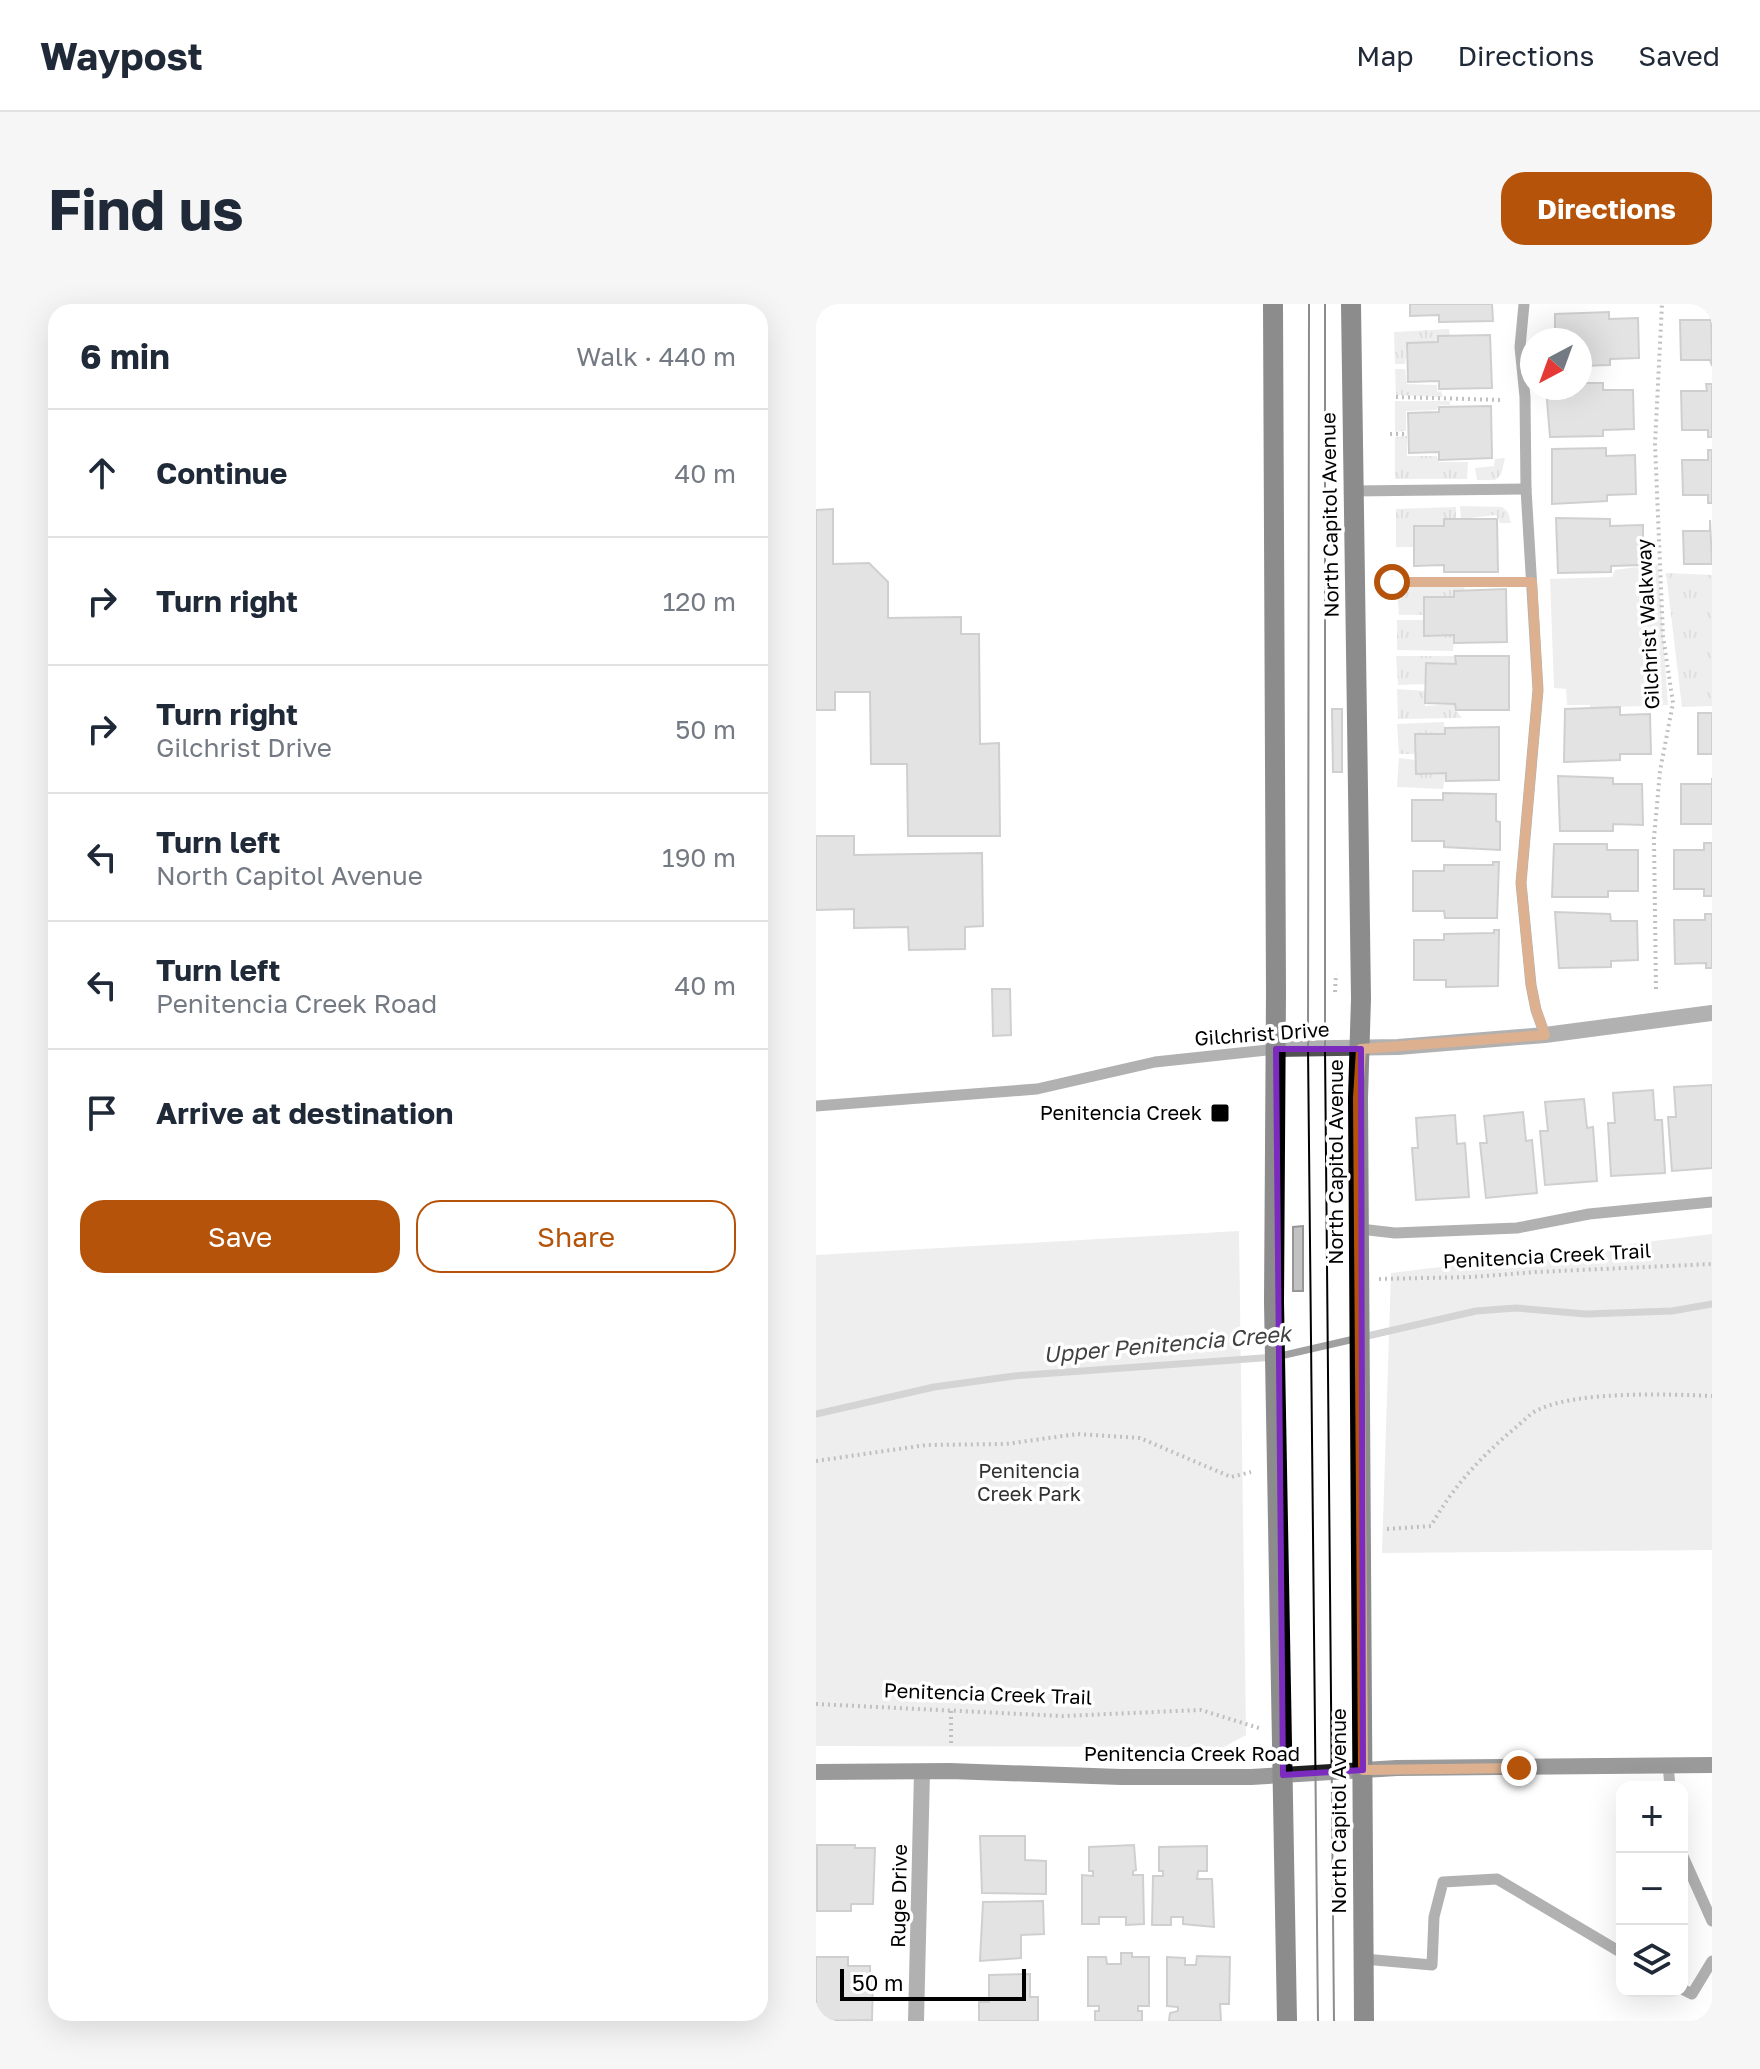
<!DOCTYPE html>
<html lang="en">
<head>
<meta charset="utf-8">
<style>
	body { margin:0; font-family:"Golos Text",sans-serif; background:#f6f6f7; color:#1f2937 }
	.controls { position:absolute; right:24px; bottom:24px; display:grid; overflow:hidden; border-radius:16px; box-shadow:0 8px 32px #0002 }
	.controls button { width:72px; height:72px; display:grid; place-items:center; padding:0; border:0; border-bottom:2px solid #e0e1e3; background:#fff; color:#1f2937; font:40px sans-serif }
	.compass { position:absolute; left:704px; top:24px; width:72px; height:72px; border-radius:50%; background:#fff; box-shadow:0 8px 32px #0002; rotate:221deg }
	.scale { position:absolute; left:24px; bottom:20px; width:186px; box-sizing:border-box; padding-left:8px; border:4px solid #000; border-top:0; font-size:22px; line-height:28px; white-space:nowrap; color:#000; -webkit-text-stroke:6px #fff; paint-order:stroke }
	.stop { position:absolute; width:24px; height:24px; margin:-18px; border:6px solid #b45309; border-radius:50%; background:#fff }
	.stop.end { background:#b45309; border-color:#fff; box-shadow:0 2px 8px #0008 }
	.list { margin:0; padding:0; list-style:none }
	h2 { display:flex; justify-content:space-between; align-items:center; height:104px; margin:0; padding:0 32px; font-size:34px }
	h2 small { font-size:26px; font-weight:400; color:#747a83 }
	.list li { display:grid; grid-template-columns:52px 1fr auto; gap:24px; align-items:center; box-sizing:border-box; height:128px; padding:0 32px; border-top:2px solid #e0e1e3 }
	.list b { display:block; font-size:30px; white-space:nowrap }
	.list p { margin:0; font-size:26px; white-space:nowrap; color:#747a83 }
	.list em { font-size:26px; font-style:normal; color:#747a83 }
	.actions { display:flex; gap:16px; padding:24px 32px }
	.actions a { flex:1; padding:18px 0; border:2px solid #b45309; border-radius:24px; text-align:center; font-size:28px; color:#b45309 }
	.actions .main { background:#b45309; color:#fff }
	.icon { flex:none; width:44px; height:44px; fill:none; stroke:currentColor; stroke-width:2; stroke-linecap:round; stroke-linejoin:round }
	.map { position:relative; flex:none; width:896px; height:1717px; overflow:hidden; border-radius:24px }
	header { display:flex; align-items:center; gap:48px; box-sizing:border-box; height:112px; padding:0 40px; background:#fff; border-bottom:2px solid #e0e1e3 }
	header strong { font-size:38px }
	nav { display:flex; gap:44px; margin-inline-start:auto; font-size:28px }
	.intro { display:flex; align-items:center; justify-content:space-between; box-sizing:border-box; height:192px; padding:0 48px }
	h1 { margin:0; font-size:56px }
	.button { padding:20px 36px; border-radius:24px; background:#b45309; color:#fff; font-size:28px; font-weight:700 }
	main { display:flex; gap:48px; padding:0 48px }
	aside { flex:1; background:#fff; border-radius:24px; box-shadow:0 8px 32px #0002 }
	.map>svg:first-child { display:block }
	.grass { fill:url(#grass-tufts) }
	.green { fill:#d9d9d9 }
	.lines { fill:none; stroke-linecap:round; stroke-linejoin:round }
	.stream { stroke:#a0a0a0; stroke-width:7 }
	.building { fill:#c2c2c2; stroke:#969696; stroke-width:2 }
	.path { stroke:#747474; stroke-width:4; stroke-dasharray:2 4; stroke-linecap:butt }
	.lane { stroke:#525252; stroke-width:11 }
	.street { stroke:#525252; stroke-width:16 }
	.secondary { stroke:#1f1f1f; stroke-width:16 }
	.primary { stroke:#000; stroke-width:20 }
	.tram { stroke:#000; stroke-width:2 }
	.route { stroke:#b45309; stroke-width:10 }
	.marked { fill:none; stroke:#7b2cbf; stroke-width:6; stroke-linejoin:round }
	.poi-dot { fill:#000; stroke:#fff; stroke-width:3 }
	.labels { text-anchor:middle; stroke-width:7; stroke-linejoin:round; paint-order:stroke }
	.street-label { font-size:20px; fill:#000; stroke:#fff }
	.poi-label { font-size:20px; fill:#000; stroke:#fff; text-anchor:end }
	.park-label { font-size:20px; fill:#303030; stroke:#fff }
	.water-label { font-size:22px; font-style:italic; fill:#414141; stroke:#fff }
</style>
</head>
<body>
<header>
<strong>Waypost</strong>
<nav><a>Map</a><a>Directions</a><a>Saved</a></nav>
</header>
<div class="intro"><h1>Find us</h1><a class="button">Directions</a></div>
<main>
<aside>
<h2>6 min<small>Walk · 440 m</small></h2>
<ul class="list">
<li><svg class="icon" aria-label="ahead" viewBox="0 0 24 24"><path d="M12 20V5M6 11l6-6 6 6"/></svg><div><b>Continue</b></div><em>40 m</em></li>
<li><svg class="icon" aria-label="right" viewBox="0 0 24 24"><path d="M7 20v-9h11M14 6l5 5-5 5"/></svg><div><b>Turn right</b></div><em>120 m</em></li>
<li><svg class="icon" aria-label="right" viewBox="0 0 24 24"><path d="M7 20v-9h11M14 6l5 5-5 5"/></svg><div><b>Turn right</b><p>Gilchrist Drive</p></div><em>50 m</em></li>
<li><svg class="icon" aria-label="left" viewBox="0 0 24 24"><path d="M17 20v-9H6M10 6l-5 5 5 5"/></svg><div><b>Turn left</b><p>North Capitol Avenue</p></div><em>190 m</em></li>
<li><svg class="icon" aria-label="left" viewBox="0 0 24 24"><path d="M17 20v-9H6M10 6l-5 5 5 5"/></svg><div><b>Turn left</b><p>Penitencia Creek Road</p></div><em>40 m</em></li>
<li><svg class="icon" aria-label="arrive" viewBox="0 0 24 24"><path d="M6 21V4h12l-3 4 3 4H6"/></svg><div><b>Arrive at destination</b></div></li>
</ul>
<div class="actions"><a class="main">Save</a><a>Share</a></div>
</aside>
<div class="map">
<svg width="896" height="1717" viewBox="0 0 896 1717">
	<defs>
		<pattern id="grass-tufts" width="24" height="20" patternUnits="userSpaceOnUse" patternTransform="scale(2)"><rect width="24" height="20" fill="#d9d9d9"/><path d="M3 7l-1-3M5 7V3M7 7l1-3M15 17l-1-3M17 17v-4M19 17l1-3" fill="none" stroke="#b8b8b8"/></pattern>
	</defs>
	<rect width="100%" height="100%" fill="#fff"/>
	<!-- grass -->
	<g class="grass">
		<polygon points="633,25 634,32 622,38 591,41 589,60 579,60 578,28"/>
		<polygon points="579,65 589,65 591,80 621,81 621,88 625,87 627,93 580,91"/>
		<polygon points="579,97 634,97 634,101 623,101 621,106 590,107 590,127 579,128"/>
		<polygon points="591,132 591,152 621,152 623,158 652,158 651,175 579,175 579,133"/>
		<polygon points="689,154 685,171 679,176 661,176 659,164 678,162 679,155"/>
		<polygon points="644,202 686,203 692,208 695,219 684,219 680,211 645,215"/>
		<polygon points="640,203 640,215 628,216 628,222 598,243 580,243 580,205"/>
		<polygon points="850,269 896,271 896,402 866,403"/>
		<polygon points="649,282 648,286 639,287 638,293 608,293 608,311 583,311 581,283"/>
		<polygon points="581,316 608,316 609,332 638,331 637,347 581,346"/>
		<polygon points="580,352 639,352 640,360 610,360 610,380 582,381"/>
		<polygon points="581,385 610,387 609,402 639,400 640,406 646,414 582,415"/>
		<polygon points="628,418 629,430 600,430 599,450 583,450 581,420"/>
		<polygon points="583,454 599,456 600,470 630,469 627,485 581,483"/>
	</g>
	<!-- green -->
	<g class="green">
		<polygon points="842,260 852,401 774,404 774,401 751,401 750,385 738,384 734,275 796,273 799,266"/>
		<polygon points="423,927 430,1431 408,1443 0,1442 0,951"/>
		<polygon points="896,930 896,1246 566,1249 575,969"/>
	</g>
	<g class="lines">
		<!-- stream -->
		<polyline class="stream" points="0,1110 118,1083 198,1072 460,1053 660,1007 700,1004 770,1010 856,1007 896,1000"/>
	</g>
	<!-- building -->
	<g class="building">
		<polygon points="594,0 676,0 677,17 623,18 623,11 594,12"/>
		<polygon points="895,7 896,62 894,56 865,56 864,16 895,16"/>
		<polygon points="793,8 793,15 822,14 823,54 794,55 794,61 764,62 764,36 739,36 739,10"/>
		<polygon points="674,31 676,84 623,85 623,77 592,78 591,39 622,38 622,32"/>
		<polygon points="764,79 787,79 787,86 817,86 818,125 787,126 787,132 734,133 730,84 764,84"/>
		<polygon points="890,80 896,80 896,133 892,133 892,126 866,126 865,87 891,87"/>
		<polygon points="675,102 676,154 623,156 623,148 593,149 592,109 623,108 623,103"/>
		<polygon points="790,144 790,152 819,151 820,190 791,191 791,197 736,200 736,145"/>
		<polygon points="892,146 896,146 896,199 892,199 892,191 867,191 866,156 892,156"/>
		<polygon points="17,205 17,260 53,259 72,278 72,314 145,313 145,330 163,330 164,440 183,439 184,532 92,532 91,460 55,460 54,388 19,388 19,406 0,406 0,206"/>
		<polygon points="740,214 794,215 794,222 827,221 827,261 795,262 795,268 742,269"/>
		<polygon points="628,215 681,215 682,268 628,268 628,261 598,262 598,222 628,222"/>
		<polygon points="894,216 896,260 868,260 867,227 894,227"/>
		<polygon points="690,285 691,338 638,339 638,331 608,332 608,293 638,293 638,287"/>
		<polygon points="639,352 693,352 693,406 640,406 639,400 609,399 610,359 640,360"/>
		<polygon points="804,403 804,411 834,410 835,450 804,450 804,456 748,458 749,405"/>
		<polygon points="516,405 526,405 526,468 517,468"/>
		<rect x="882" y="409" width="14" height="41"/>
		<polygon points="683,423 683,476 630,477 630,469 600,470 599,430 629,430 629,424"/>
		<polygon points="742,472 797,474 797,480 826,480 827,521 797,520 797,527 744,527"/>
		<polygon points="896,474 896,520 865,520 865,480 896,480"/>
		<polygon points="627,489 680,490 680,517 684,518 684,546 628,543 628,537 596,537 596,496 627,496"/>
		<polygon points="0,532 38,532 38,551 166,549 167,622 149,623 149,645 93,646 92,623 38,624 38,605 0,606"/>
		<polygon points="888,539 896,539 896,592 888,592 888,585 858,585 858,546 888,546"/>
		<polygon points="738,540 791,540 791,546 822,546 822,587 792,587 792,593 736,593"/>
		<polygon points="677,558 683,558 681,614 629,614 628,607 597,607 597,567 628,567 628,561 677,561"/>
		<polygon points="739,608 794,610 795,617 821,617 822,656 795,657 795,663 743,664"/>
		<polygon points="889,610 896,610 896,664 890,664 890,659 859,660 858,616 889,616"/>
		<polygon points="678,626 683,626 682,682 630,683 630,676 598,676 598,636 628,636 628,630 678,629"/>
		<polygon points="176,685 194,685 195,731 177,732"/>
		<polygon points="896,781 896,864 856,867 852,813 860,813 858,783"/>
		<polygon points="837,786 839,816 846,816 849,869 795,872 792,819 799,819 797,789"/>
		<polygon points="768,795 771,824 777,823 781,877 729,881 724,827 732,827 729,798"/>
		<polygon points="707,808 710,837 716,836 721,889 670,894 664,839 671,839 668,812"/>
		<polygon points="639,811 641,840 649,839 653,893 600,896 596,844 602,844 600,814"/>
		<polygon points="487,922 487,987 477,987 477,923"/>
		<polygon points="164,1532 209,1532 209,1556 230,1557 230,1590 166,1589"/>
		<polygon points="1,1541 39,1541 39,1544 59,1544 57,1600 35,1600 35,1607 1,1607"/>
		<polygon points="318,1541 320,1566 317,1567 317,1571 327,1571 328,1620 310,1621 310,1613 283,1613 283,1620 266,1620 266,1571 277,1572 277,1567 273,1567 273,1543"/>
		<polygon points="391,1542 391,1567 382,1567 381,1575 396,1575 398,1623 367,1620 367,1613 355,1613 355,1621 336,1621 337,1572 347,1572 347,1567 343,1567 343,1543"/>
		<polygon points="227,1597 228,1630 205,1631 205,1654 164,1657 167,1598"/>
		<polygon points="305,1649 316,1649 316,1653 333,1653 333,1702 322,1702 322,1707 326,1707 326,1717 279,1717 279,1707 283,1707 283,1702 272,1702 272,1653 290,1653 291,1660 305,1660"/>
		<polygon points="381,1652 414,1653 413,1700 404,1700 405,1717 353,1717 354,1709 362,1707 362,1703 351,1702 351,1653 369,1654 369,1661 380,1661"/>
		<polygon points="0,1653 32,1653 32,1662 54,1662 54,1675 57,1675 56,1716 0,1717"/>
		<polygon points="214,1670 214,1693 222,1693 222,1717 163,1717 163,1698 173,1698 173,1671"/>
	</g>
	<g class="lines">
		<!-- path -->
		<g class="path">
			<polyline points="580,93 686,96"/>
			<polyline points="574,130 590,130"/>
			<polyline points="576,278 697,278"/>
			<polyline points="840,685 838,534 844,467 857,399 847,332 839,140 846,0"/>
			<polyline points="519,688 520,670"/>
			<polyline points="563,975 656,973 720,968 896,960"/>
			<polyline points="0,1157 110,1141 190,1140 261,1130 324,1134 415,1173 435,1168"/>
			<path d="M 571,1225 L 615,1222 C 638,1181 664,1154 699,1124 C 707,1118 715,1108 724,1105 C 763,1087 852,1090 896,1092"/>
			<polyline points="0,1400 246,1412 385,1406 446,1425"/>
			<polyline points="135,1439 135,1405"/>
		</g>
		<!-- lane -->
		<g class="lane">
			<polyline points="708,0 704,43 709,93 710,185 722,386 705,579 715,681 720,706 729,731"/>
			<polyline points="537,187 710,185"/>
			<polyline points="0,802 221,785 339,758 460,745"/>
			<polyline points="544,925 579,929 701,924 773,910 896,898"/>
			<polyline points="852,1460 854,1483"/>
			<polyline points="866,1550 896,1617"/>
			<polyline points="548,1655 616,1661 618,1613 627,1578 681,1575 806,1649"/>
			<polyline points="866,1685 876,1690 896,1657"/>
		</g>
		<!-- street -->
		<g class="street">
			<polyline points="460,745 582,743 729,731 896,709"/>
			<polyline points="100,1717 106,1468"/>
		</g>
		<!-- secondary -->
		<polyline class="secondary" points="0,1468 134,1467 305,1473 435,1473 581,1464 896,1461"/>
		<!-- primary -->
		<g class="primary">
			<polyline points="457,0 460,689 458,998 471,1717"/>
			<polyline points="535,0 545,694 542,794 548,1717"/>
		</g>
		<!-- tram -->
		<g class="tram">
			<polyline points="493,0 492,744 502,1717"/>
			<polyline points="509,0 509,745 518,1717"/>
		</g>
	</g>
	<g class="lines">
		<!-- route -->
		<polyline class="route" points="576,278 716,278 722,386 705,579 715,681 720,706 729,731 545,745 542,794 547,1466 703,1464"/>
	</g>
	<!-- marked area -->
	<path d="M0 0H896V1717H0ZM 460,745 L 545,745 L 547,1466 L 467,1471 Z" fill="#fff" fill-opacity=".55" fill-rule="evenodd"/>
	<path class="marked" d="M 460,745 L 545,745 L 547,1466 L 467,1471 Z"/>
	<!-- markers -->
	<rect class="poi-dot" x="394" y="799" width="20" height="20" rx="4"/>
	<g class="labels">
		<!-- street labels -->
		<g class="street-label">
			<text transform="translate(514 211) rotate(-91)" y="7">North Capitol Avenue</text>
			<text transform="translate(832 320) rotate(-93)" y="7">Gilchrist Walkway</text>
			<text transform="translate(446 730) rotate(-4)" y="7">Gilchrist Drive</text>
			<text transform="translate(520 858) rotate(-90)" y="7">North Capitol Avenue</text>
			<text transform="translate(731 952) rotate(-3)" y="7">Penitencia Creek Trail</text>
			<text transform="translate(172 1390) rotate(2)" y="7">Penitencia Creek Trail</text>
			<text x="376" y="1457">Penitencia Creek Road</text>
			<text transform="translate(523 1507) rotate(-90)" y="7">North Capitol Avenue</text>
			<text transform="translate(83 1592) rotate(-89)" y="7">Ruge Drive</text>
		</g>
		<!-- poi labels -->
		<g class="poi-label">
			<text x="386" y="816">Penitencia Creek</text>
		</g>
		<!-- park labels -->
		<g class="park-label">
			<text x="213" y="1174">Penitencia<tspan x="213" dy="23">Creek Park</tspan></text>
		</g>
		<!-- water labels -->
		<g class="water-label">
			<text transform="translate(351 1040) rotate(-5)" y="8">Upper Penitencia Creek</text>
		</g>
	</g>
</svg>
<div class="controls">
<button>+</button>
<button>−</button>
<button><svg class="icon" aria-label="layers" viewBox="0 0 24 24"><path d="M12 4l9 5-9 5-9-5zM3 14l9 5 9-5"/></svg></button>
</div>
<svg class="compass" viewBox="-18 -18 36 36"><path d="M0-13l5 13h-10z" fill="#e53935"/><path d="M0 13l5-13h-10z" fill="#747a83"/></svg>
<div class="scale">50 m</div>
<div class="stop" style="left:576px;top:278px"></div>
<div class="stop end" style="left:703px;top:1464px"></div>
</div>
</main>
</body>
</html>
